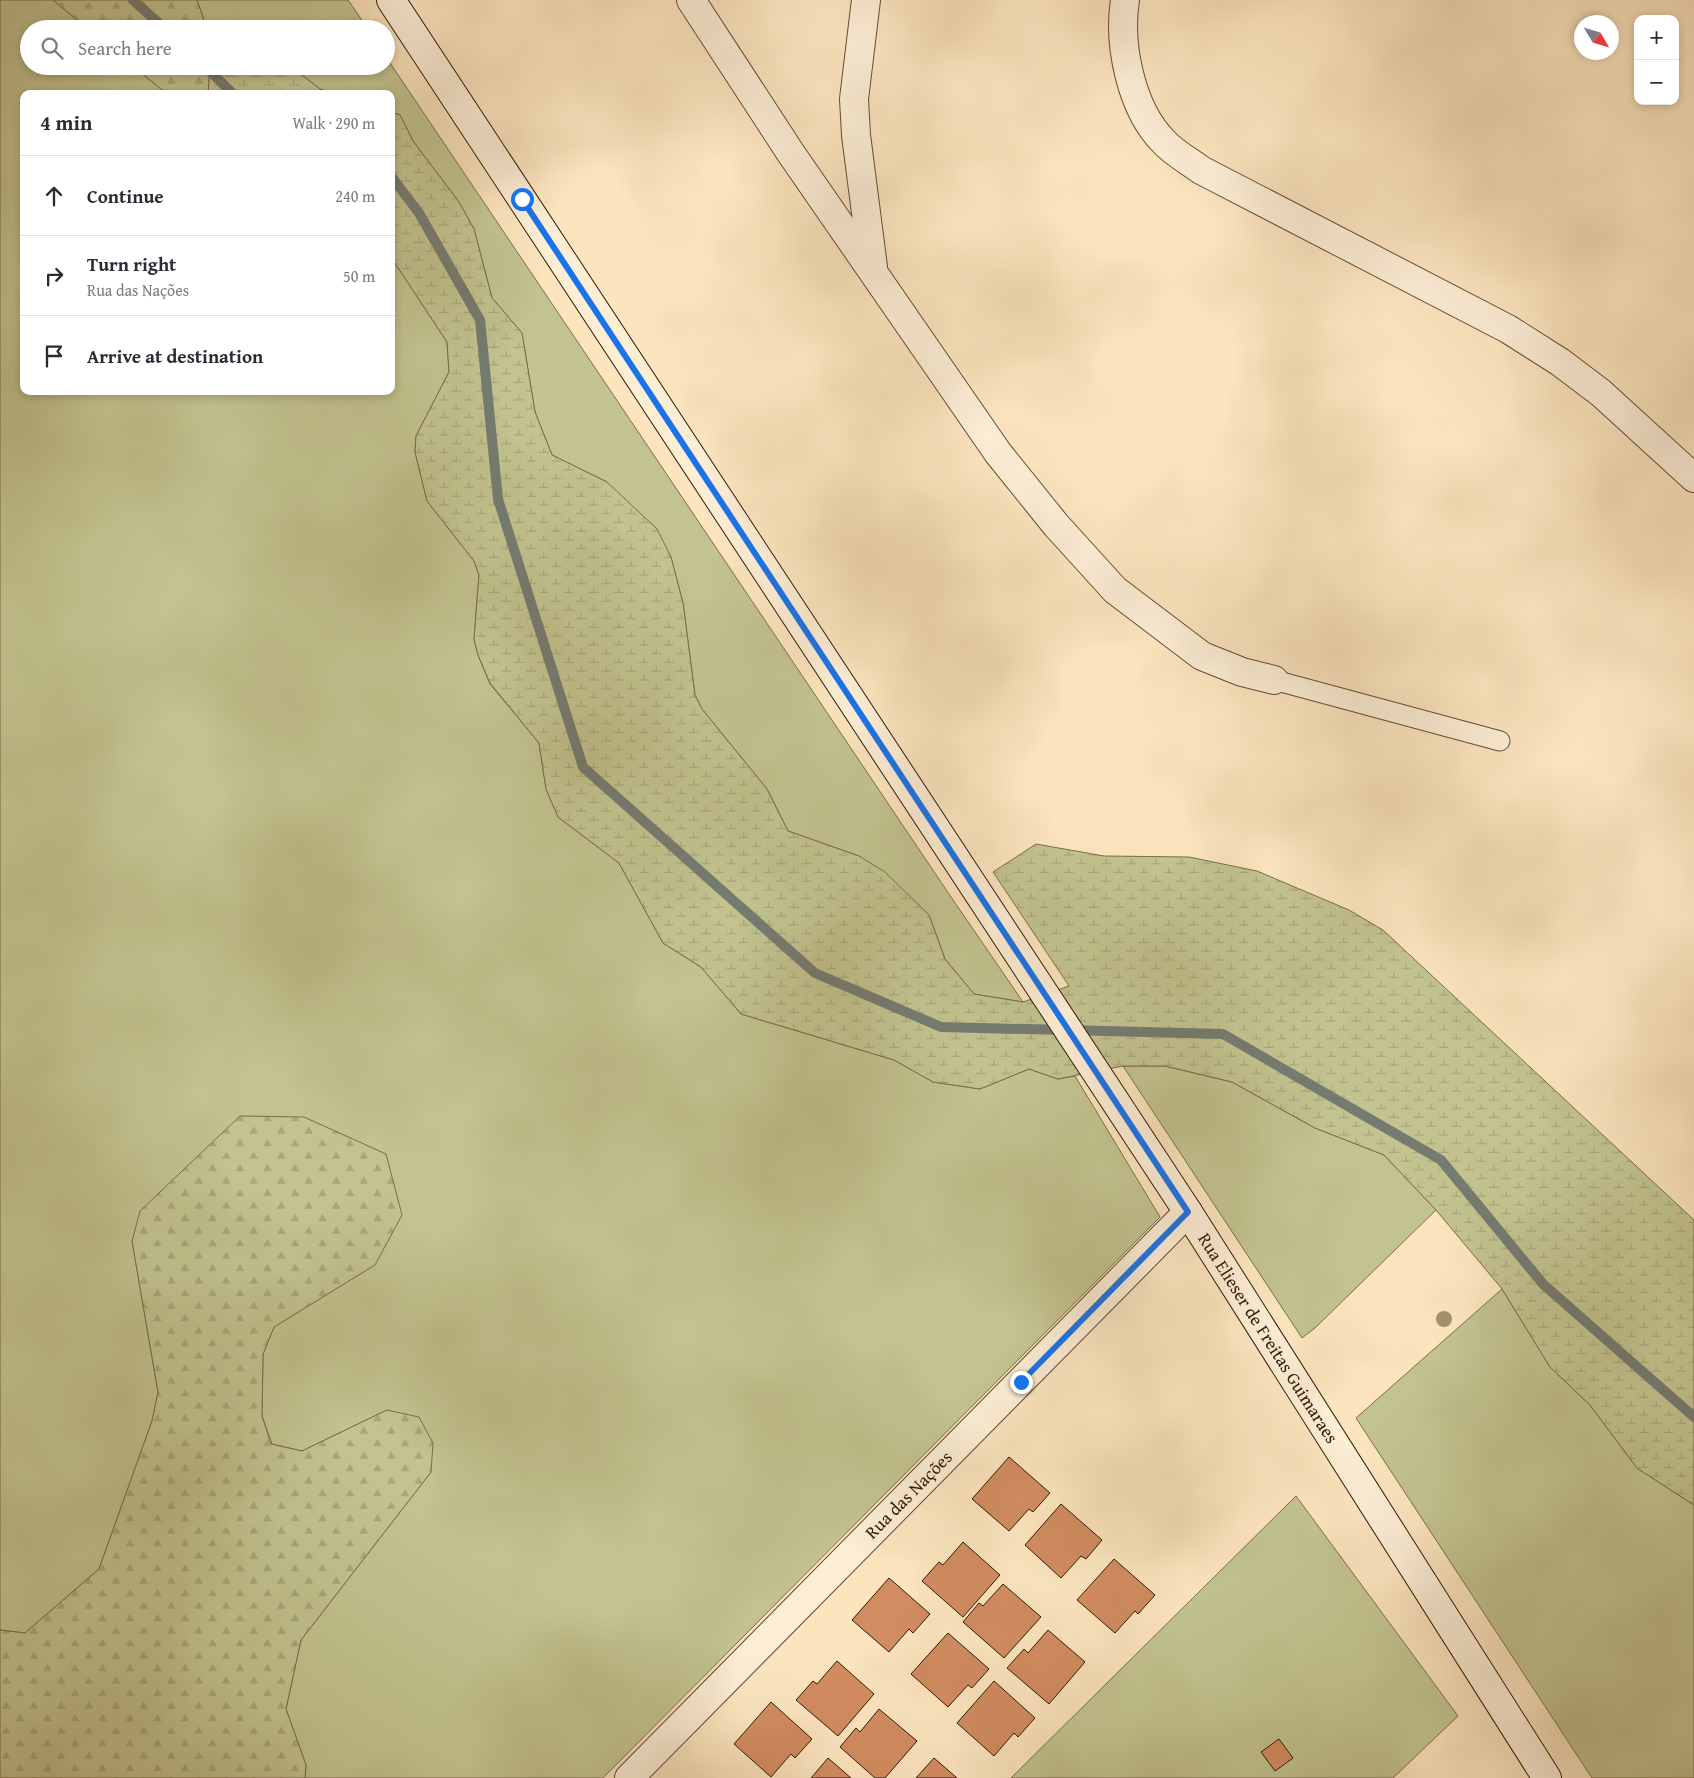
<!DOCTYPE html>
<html lang="en">
<head>
<meta charset="utf-8">
<style>
	body { margin:0; font-family:"Gentium Book Plus",serif; background:#f2f2f3; color:#2b2b33 }
	.controls { position:absolute; right:15px; top:15px; display:grid; overflow:hidden; border-radius:10px; box-shadow:0 2px 8px #0003 }
	.controls button { width:45px; height:45px; display:grid; place-items:center; padding:0; border:0; border-bottom:1px solid #e1e1e2; background:#fff; color:#2b2b33; font:25px sans-serif }
	.compass { position:absolute; left:1574px; top:15px; width:45px; height:45px; border-radius:50%; background:#fff; box-shadow:0 2px 8px #0003; rotate:128deg }
	.stop { position:absolute; width:15px; height:15px; margin:-11px; border:4px solid #1a73e8; border-radius:50%; background:#fff }
	.stop.end { background:#1a73e8; border-color:#fff; box-shadow:0 1px 5px #0008 }
	.list { margin:0; padding:0; list-style:none }
	h2 { display:flex; justify-content:space-between; align-items:center; height:65px; margin:0; padding:0 20px; font-size:21px }
	h2 small { font-size:16px; font-weight:400; color:#7c7c81 }
	.list li { display:grid; grid-template-columns:32px 1fr auto; gap:15px; align-items:center; box-sizing:border-box; height:80px; padding:0 20px; border-top:1px solid #e1e1e2 }
	.list b { display:block; font-size:19px; white-space:nowrap }
	.list p { margin:0; font-size:16px; white-space:nowrap; color:#7c7c81 }
	.list em { font-size:16px; font-style:normal; color:#7c7c81 }
	.icon { flex:none; width:28px; height:28px; fill:none; stroke:currentColor; stroke-width:2; stroke-linecap:round; stroke-linejoin:round }
	.map { position:relative; flex:none; width:1694px; height:1778px; overflow:hidden }
	.search { position:absolute; background:#fff; box-shadow:0 2px 8px #0003; left:20px; top:20px; width:375px; height:55px; display:flex; align-items:center; gap:12px; box-sizing:border-box; padding:0 18px; border-radius:28px; color:#7c7c81; font-size:19px }
	.panel { position:absolute; background:#fff; box-shadow:0 2px 8px #0003; left:20px; top:90px; width:375px; height:305px; border-radius:10px }
	.map>svg:first-child { display:block }
	.grass { fill:#c2c38f; stroke:#7a6e48 }
	.forest { fill:url(#forest-firs); stroke:#7a6e48 }
	.wetland { fill:url(#wetland-marsh); stroke:#7a6e48 }
	.lines { fill:none; stroke-linecap:round; stroke-linejoin:round }
	.stream { stroke:#757b71; stroke-width:10 }
	.building { fill:#d28c61; stroke:#311a00 }
	.lane-casing { stroke:#644c30; stroke-width:21 }
	.street-casing { stroke:#644c30; stroke-width:30 }
	.secondary-casing { stroke:#311a00; stroke-width:30 }
	.lane { stroke:#fcedd5; stroke-width:19 }
	.street { stroke:#fcedd5; stroke-width:28 }
	.secondary { stroke:#fcedd5; stroke-width:28 }
	.tree { fill:#a4916d }
	.route { stroke:#1a73e8; stroke-width:6 }
	.labels { text-anchor:middle; stroke-width:5; stroke-linejoin:round; paint-order:stroke }
	.street-label { font-size:18px; fill:#311a00; stroke:#fcedd5 }
</style>
</head>
<body>
<div class="map">
<svg width="1694" height="1778" viewBox="0 0 1694 1778">
	<defs>
		<pattern id="forest-firs" width="22" height="20" patternUnits="userSpaceOnUse" patternTransform="scale(1.25)"><rect width="22" height="20" fill="#c2c38f"/><path d="M5 1l3.5 6h-7zM16 11l3.5 6h-7z" fill="#a7a77a"/></pattern>
		<pattern id="wetland-marsh" width="20" height="14" patternUnits="userSpaceOnUse" patternTransform="scale(1.25)"><rect width="20" height="14" fill="#c2c38f"/><path d="M1 5h8M5 5V1M11 12h8M15 12V8" fill="none" stroke="#a7a77a"/></pattern>
	</defs>
	<rect width="100%" height="100%" fill="#fbe4be"/>
	<filter id="stains"><feTurbulence type="fractalNoise" baseFrequency=".004" numOctaves="4"/><feColorMatrix values="0 0 0 0 .2 0 0 0 0 .09 0 0 0 0 .02 0 0 0 .5 -.17"/></filter>
	<radialGradient id="worn" r=".72"><stop offset=".6" stop-color="#630" stop-opacity="0"/><stop offset="1" stop-color="#630" stop-opacity=".3"/></radialGradient>
	<!-- grass -->
	<g class="grass">
		<polygon points="0,0 53,0 88,29 29,29 29,66 133,66 167,94 24,94 24,391 391,391 391,257 447,342 449,372 416,436 415,452 427,501 474,561 479,575 474,639 478,655 490,684 539,743 546,789 558,817 619,863 663,943 701,967 741,1014 894,1060 933,1082 980,1089 1029,1069 1058,1079 1075,1076 1160,1217 603,1778 305,1778 306,1765 286,1709 301,1640 431,1472 387,1410 302,1451 272,1444 262,1416 263,1354 274,1327 374,1265 132,1241 158,1392 152,1421 99,1569 25,1633 0,1630"/>
		<polygon points="197,0 348,0 368,29 207,29"/>
		<polygon points="386,57 951,897 1023,1002 974,994 945,959 929,915 859,856 788,831 767,789 702,709 695,695 683,603 671,557 607,482 552,455 535,412 522,333 492,298 474,229 459,202 413,141 400,115 391,112 391,94 335,94 320,89 290,66 386,66"/>
		<polygon points="1123,1066 1165,1066 1232,1082 1315,1128 1384,1155 1436,1210 1315,1328 1302,1338"/>
		<polygon points="1502,1289 1550,1367 1590,1405 1637,1468 1694,1505 1694,1778 1592,1778 1356,1418"/>
		<polygon points="1296,1496 1458,1716 1393,1778 1011,1778"/>
	</g>
	<!-- forest -->
	<g class="forest">
		<polygon points="53,0 197,0 207,29 88,29"/>
		<polygon points="133,66 210,66 208,94 167,94"/>
		<polygon points="240,1116 304,1117 386,1154 402,1215 375,1265 274,1327 263,1354 262,1416 271,1444 302,1451 387,1410 419,1417 433,1443 431,1472 301,1640 286,1709 306,1765 305,1778 0,1778 0,1630 25,1633 99,1569 152,1421 158,1392 132,1241 140,1211"/>
	</g>
	<!-- wetland -->
	<g class="wetland">
		<polygon points="210,66 290,66 320,89 335,94 208,94"/>
		<polygon points="391,112 400,115 413,141 459,202 474,229 492,298 522,333 535,412 552,455 607,482 657,529 671,557 683,603 695,695 702,709 767,789 788,831 859,856 885,872 929,915 945,959 974,994 1023,1002 1069,986 993,872 1036,844 1104,856 1189,857 1257,871 1349,910 1383,930 1694,1220 1694,1505 1637,1468 1590,1405 1550,1367 1502,1289 1436,1210 1384,1155 1315,1128 1232,1082 1165,1066 1123,1066 1058,1079 1029,1069 980,1089 933,1082 894,1060 741,1014 701,967 663,943 619,863 558,817 546,789 539,743 490,683 478,655 474,639 479,575 474,561 427,501 415,452 416,436 449,372 447,342 391,257"/>
	</g>
	<g class="lines">
		<!-- stream -->
		<g class="stream">
			<polyline points="133,0 165,29"/>
			<polyline points="205,66 233,94"/>
			<polyline points="391,176 419,213 480,320 498,499 583,767 815,973 941,1027 1223,1034 1441,1160 1543,1284 1694,1417"/>
		</g>
	</g>
	<!-- building -->
	<g class="building">
		<polygon points="1009,1457 1050,1493 1033,1512 1029,1509 1009,1531 972,1499"/>
		<polygon points="1061,1504 1102,1540 1086,1559 1081,1556 1061,1578 1025,1545"/>
		<polygon points="963,1542 1000,1575 963,1617 922,1581 939,1562 943,1565"/>
		<polygon points="1114,1559 1155,1595 1138,1614 1135,1611 1115,1633 1077,1600"/>
		<polygon points="889,1578 930,1614 913,1633 909,1629 889,1652 852,1620"/>
		<polygon points="1003,1584 1041,1617 1004,1658 963,1622 979,1603 983,1606"/>
		<polygon points="1048,1630 1085,1662 1049,1704 1007,1668 1024,1649 1028,1653"/>
		<polygon points="948,1633 989,1669 972,1688 968,1685 948,1707 911,1674"/>
		<polygon points="837,1661 874,1694 838,1736 796,1700 813,1681 817,1684"/>
		<polygon points="994,1681 1035,1718 1018,1737 1014,1733 994,1756 957,1723"/>
		<polygon points="771,1702 812,1739 795,1758 791,1754 771,1777 734,1744"/>
		<polygon points="879,1709 917,1741 885,1778 875,1778 840,1747 856,1728 860,1732"/>
		<polygon points="1279,1739 1293,1758 1275,1771 1261,1752"/>
		<polygon points="828,1758 851,1778 811,1778"/>
		<polygon points="934,1758 957,1778 916,1778"/>
	</g>
	<g class="lines">
		<defs>
			<polyline id="lane" points="1274,680 1500,741"/>
			<g id="street">
				<polyline points="691,0 790,152 998,453 1056,525 1115,590 1202,656 1242,672 1274,680"/>
				<polyline points="866,0 854,99 856,135 873,267"/>
				<path d="M 1125,0 C 1118,45 1131,109 1164,142 C 1174,153 1189,161 1201,170 L 1508,329 L 1560,362 L 1601,393 L 1694,478"/>
				<path id="s1" d="M 629,1778 L 1188,1212"/>
			</g>
			<g id="secondary">
				<path id="s2" d="M 391,0 L 1188,1212 L 1547,1778"/>
			</g>
		</defs>
		<!-- lane casing -->
		<use href="#lane" class="lane-casing"/>
		<!-- street casing -->
		<use href="#street" class="street-casing"/>
		<!-- secondary casing -->
		<use href="#secondary" class="secondary-casing"/>
		<!-- lane -->
		<use href="#lane" class="lane"/>
		<!-- street -->
		<use href="#street" class="street"/>
		<!-- secondary -->
		<use href="#secondary" class="secondary"/>
	</g>
	<!-- trees -->
	<circle class="tree" cx="1444" cy="1319" r="8"/>
	<g class="lines">
		<!-- route -->
		<polyline class="route" points="522,199 1188,1212 1021,1382"/>
	</g>
	<g class="labels">
		<!-- street labels -->
		<g class="street-label">
			<text dy="6" stroke="none"><textPath href="#s2" startOffset="1600">Rua Elieser de Freitas Guimaraes</textPath></text>
			<text dy="6" stroke="none"><textPath href="#s1" startOffset="398">Rua das Nações</textPath></text>
		</g>
	</g>
	<rect width="100%" height="100%" filter="url(#stains)"/>
	<rect width="100%" height="100%" fill="url(#worn)"/>
</svg>
<div class="controls">
<button>+</button>
<button>−</button>
</div>
<svg class="compass" viewBox="-18 -18 36 36"><path d="M0-13l5 13h-10z" fill="#e53935"/><path d="M0 13l5-13h-10z" fill="#7c7c81"/></svg>
<div class="stop" style="left:522px;top:199px"></div>
<div class="stop end" style="left:1021px;top:1382px"></div>
<div class="search"><svg class="icon" aria-label="search" viewBox="0 0 24 24"><circle cx="10" cy="10" r="6"/><path d="M15 15l6 6"/></svg>Search here</div>
<section class="panel">
<h2>4 min<small>Walk · 290 m</small></h2>
<ul class="list">
<li><svg class="icon" aria-label="ahead" viewBox="0 0 24 24"><path d="M12 20V5M6 11l6-6 6 6"/></svg><div><b>Continue</b></div><em>240 m</em></li>
<li><svg class="icon" aria-label="right" viewBox="0 0 24 24"><path d="M7 20v-9h11M14 6l5 5-5 5"/></svg><div><b>Turn right</b><p>Rua das Nações</p></div><em>50 m</em></li>
<li><svg class="icon" aria-label="arrive" viewBox="0 0 24 24"><path d="M6 21V4h12l-3 4 3 4H6"/></svg><div><b>Arrive at destination</b></div></li>
</ul>
</section>
</div>
</body>
</html>
